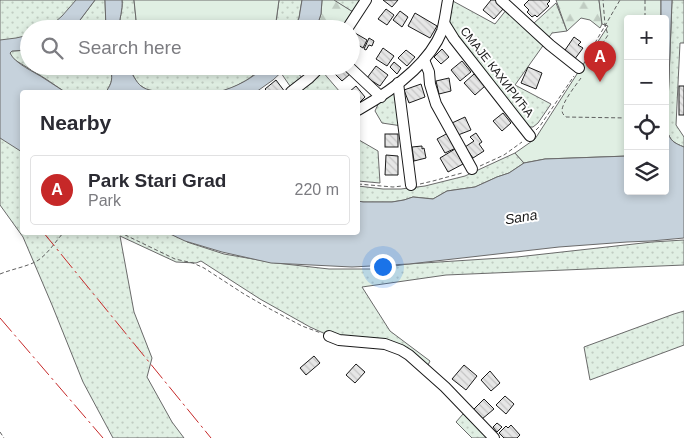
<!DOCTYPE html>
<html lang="en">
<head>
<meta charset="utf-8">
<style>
	body { margin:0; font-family:Arial,sans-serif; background:#f2f2f3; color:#2b2b33 }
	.controls { position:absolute; right:15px; top:15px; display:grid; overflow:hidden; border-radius:5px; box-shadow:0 2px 8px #0003 }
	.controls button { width:45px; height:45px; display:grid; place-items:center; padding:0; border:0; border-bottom:1px solid #e1e1e2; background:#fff; color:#2b2b33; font:25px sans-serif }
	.you { position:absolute; left:382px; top:266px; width:18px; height:18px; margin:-12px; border:4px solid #fff; border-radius:50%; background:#1a73e8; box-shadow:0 0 0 8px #1a73e833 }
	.badge { display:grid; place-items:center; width:32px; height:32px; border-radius:50%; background:#c62828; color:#fff; font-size:16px; font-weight:700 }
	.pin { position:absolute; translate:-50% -41px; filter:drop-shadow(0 1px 2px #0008) }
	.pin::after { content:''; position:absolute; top:26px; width:18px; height:15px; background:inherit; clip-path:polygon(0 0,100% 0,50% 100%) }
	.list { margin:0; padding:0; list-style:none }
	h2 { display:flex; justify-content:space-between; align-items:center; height:65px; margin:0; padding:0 20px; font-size:21px }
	h2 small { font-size:16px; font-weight:400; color:#7c7c81 }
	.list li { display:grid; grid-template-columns:32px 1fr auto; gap:15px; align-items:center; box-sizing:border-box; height:70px; margin:0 10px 10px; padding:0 10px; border:1px solid #e1e1e2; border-radius:5px }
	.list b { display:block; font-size:19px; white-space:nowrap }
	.list p { margin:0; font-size:16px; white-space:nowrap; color:#7c7c81 }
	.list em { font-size:16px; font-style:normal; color:#7c7c81 }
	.icon { flex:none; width:28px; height:28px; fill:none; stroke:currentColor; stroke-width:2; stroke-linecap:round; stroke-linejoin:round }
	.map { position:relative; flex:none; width:684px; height:438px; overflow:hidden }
	.search { position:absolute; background:#fff; box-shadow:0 2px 8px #0003; left:20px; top:20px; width:340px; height:55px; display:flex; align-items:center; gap:12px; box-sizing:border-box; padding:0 18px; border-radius:28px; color:#7c7c81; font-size:19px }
	.panel { position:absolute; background:#fff; box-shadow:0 2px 8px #0003; left:20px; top:90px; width:340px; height:145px; border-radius:5px }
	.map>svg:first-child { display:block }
	.grass { fill:url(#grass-dots); stroke:#6a6a6a }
	.forest { fill:url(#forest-firs); stroke:#6a6a6a }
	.park { fill:#e0efe3; stroke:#6a6a6a }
	.water { fill:#c6d2dc; stroke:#6a6a6a }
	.building { fill:url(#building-back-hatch); stroke:#1a1a1a }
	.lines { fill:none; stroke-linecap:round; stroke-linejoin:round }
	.minor-casing { stroke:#1a1a1a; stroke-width:12 }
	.path { stroke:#5f5f5f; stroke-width:1; stroke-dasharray:4 2.5; stroke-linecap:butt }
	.minor { stroke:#fff; stroke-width:10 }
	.power { stroke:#c62828; stroke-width:1; stroke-dasharray:18 4 2.5 4; stroke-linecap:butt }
	.labels { text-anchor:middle; stroke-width:4; stroke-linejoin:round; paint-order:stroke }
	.street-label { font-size:12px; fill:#1a1a1a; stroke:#fff }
	.water-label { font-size:14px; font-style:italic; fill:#1a1a1a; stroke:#fff }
</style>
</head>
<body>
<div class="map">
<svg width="684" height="438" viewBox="0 0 684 438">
	<defs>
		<pattern id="grass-dots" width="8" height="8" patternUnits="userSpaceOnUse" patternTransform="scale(1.25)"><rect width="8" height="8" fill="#e0efe3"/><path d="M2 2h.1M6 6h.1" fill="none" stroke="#c0ccc2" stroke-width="1.8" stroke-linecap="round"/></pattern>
		<pattern id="forest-firs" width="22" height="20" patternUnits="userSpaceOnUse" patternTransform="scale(1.25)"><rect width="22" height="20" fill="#e0efe3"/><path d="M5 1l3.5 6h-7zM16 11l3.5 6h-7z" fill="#c0ccc2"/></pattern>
		<pattern id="building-back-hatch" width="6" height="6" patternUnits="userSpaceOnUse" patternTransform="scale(1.25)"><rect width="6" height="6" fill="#e6e6e6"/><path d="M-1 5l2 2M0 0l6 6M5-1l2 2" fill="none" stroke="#c5c5c5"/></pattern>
	</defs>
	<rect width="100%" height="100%" fill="#fff"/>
	<!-- grass -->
	<g class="grass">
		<polygon points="0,0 88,0 62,29 29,29 29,41 0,42"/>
		<polygon points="95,0 105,0 106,29 71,29 77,24"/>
		<path d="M 122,0 L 134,0 L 137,29 L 119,29 C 119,19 123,10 122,0 Z"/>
		<polygon points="279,0 302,0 299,18 294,29 275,29"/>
		<polygon points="333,0 363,0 353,12"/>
		<polygon points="451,0 495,24 511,4 533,24 556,3 567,31 552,33 515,85 551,104 538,123 533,127 529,127 462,45 448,22"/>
		<path d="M 672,0 L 684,0 L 684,43 L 680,43 L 676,125 L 684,137 L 684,147 C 674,143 670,141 667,130 Z"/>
		<path d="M 29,50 L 29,66 L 111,66 C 112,80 113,81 106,92 L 65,92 L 46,79 L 15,60 L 11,56 L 10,53 L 12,51 Z"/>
		<polygon points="129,66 177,66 184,69 239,69 244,66 265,66 247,80 230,89 218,92 166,92 149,91 138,84 129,68"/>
		<polygon points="288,66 292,66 303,79 292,89 281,73"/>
		<polygon points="322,71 340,92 297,92"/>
		<polygon points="395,89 402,126 382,123 375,111 380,100"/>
		<polygon points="0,137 22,150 22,232 179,233 187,242 224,254 276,263 329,269 374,269 408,264 517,257 652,242 684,240 684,265 446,275 362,287 390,331 430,361 427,367 399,346 330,336 310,327 260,299 201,261 196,263 176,262 120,236 134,312 152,358 147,377 172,422 184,438 113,438 83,382 52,305 23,237 0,205"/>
		<polygon points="358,140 359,140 378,151 380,183 358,181"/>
		<polygon points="515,153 524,163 509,173 497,177 475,187 447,191 433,199 413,197 404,200 392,202 363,202 358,201 358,186 383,189 401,189 425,186 465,176"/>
		<polygon points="684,311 684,345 590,380 584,347 674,314"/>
		<polygon points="463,414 487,438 472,438 456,422"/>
	</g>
	<!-- forest -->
	<g class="forest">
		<polygon points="322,0 334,0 353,12 348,23 344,24 340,29 316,29 321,14"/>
		<polygon points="556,0 599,0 602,24 600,28 590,20 581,18 567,31"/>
	</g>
	<!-- park -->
	<g class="park">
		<polygon points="134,0 279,0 275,29 137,29"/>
		<polygon points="599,0 661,0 661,19 628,19 628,156 545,159 524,163 515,153 535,139 608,26 602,24"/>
		<path d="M 177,66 L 244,66 C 230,75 192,73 177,66 Z"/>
	</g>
	<!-- water -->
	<g class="water">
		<polygon points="76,0 95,0 77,24 71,29 47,29 62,16"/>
		<path d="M 105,0 L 122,0 C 123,10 119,19 119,29 L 106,29 Z"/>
		<polygon points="302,0 322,0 321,14 316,29 294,29 299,18"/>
		<path d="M 661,0 L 672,0 L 667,130 C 670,141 674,143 684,147 L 684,238 L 651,241 L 627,242 L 559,247 L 409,264 L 352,267 L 271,263 L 222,252 L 185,241 L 168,233 L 358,232 L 358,201 L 363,202 L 392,202 L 404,200 L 413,197 L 433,199 L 447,191 L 475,187 L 497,177 L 509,173 L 524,163 L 545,159 L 628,156 L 628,191 L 665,191 L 665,19 L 661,19 Z"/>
		<path d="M 29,35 L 29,50 L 12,51 L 10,53 C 15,64 35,72 45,79 C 52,83 58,88 65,92 L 22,92 L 22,152 L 0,138 L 0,40 L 16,38 Z"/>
		<path d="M 111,66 L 129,66 L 129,68 C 140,89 142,90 166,92 L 106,92 C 113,81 112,80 111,66 Z"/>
		<path d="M 265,66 L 288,66 L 273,80 L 256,92 L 218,92 C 236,87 252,79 265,66 Z"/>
	</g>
	<!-- building -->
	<g class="building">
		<polygon points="383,0 398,0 392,7"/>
		<polygon points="491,0 495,0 504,8 494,19 483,10"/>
		<polygon points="529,0 549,0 550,1 547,4 549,6 537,17 535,15 532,17 527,12 529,10 524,5"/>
		<polygon points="386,9 394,15 387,25 378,19"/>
		<polygon points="400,11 408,17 402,27 393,20"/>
		<polygon points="415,13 437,26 430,38 408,26"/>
		<polygon points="355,33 367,40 363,48 351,41 351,39"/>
		<polygon points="574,37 581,42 578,45 583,48 574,60 563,53"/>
		<polygon points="369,38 374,41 372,46 369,45 366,50 364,49"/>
		<polygon points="383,48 394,56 387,66 376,59"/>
		<polygon points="442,49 449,57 441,64 434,57"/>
		<polygon points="406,50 415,57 407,66 398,58"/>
		<polygon points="462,61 471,72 460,81 451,70"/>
		<polygon points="394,62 401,68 397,74 390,67"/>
		<polygon points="338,66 342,66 350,74 342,81 333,72"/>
		<polygon points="376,66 388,75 380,86 367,78"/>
		<polygon points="528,67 542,73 536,89 521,83"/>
		<polygon points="474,74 485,86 475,95 464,83"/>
		<polygon points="449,78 451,91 439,94 436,81"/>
		<polygon points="276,80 285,92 268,92 265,89"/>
		<polygon points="421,84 425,97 409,103 404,90"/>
		<polygon points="356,86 365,97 358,104 358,92 349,92"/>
		<rect x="679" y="86" width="5" height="29"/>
		<polygon points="503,113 511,123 502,131 493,121"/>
		<polygon points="465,117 471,130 458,135 452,123"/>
		<polygon points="448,133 456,148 445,153 437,139"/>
		<polygon points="476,133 482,142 479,144 484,151 473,158 465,147 474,141 470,137"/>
		<rect x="385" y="134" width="13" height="13"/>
		<polygon points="422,146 422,149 424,148 426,158 414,161 412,147"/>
		<polygon points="455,149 463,164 448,172 440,158"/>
		<polygon points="386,155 398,156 398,175 385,175"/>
		<polygon points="314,356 320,363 306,375 300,368"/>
		<polygon points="356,364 365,372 355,383 346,375"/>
		<polygon points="464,365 477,376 466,390 452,379"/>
		<polygon points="490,371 500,383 491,391 481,380"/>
		<polygon points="505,396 514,404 506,414 496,405"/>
		<polygon points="484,399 494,409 482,419 473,410"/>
		<polygon points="497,423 502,427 497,432 493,427"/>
		<polygon points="511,425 520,435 517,438 504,438 499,433 506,426 508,428"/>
	</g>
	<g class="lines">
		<defs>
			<g id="minor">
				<polyline points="501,0 550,45 579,68"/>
				<polyline points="444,23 454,39 530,136"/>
				<polyline points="347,29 366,0"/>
				<polyline points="424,60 429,72 430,84 436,104 472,169"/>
				<polyline points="348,66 381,97"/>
				<polyline points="398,83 411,185"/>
				<polyline points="291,92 309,78 321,66"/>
				<path d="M 358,110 C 390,92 428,66 442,31 C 445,21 446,10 448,0"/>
				<polyline points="329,336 339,340 385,344 401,350 409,355 445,387 494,438"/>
			</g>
		</defs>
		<!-- minor casing -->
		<use href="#minor" class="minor-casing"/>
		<!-- path -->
		<g class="path">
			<polyline points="645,0 645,19"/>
			<polyline points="585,60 620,0"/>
			<polyline points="588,66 608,35 605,25 603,0"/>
			<path d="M 581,78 C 576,85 563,101 562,110 C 562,114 564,115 566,117 L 628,118"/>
			<polyline points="536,130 540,126 574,76"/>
			<polyline points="480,166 504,155 522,142"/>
			<polyline points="358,184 393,187 402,186"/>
			<polyline points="420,184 433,181 462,173"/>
			<polyline points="119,232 175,259 193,263 204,268 244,294 270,309 302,326 321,333"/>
			<path d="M 0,274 C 12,269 26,267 37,261 C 48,254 55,242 64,232"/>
			<polyline points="0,432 4,438"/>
		</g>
		<!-- minor -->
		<use href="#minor" class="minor"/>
		<!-- power -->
		<g class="power">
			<polyline points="43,232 211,438"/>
			<polyline points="0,318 103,438"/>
		</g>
	</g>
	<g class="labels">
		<!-- street labels -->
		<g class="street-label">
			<text transform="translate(497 72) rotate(52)" y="4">СМAЈЕ КАХИРИЋА</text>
		</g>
		<!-- water labels -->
		<g class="water-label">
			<text transform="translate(521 217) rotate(-9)" y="5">Sana</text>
		</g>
	</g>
</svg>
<div class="controls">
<button>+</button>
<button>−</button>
<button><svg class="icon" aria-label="locate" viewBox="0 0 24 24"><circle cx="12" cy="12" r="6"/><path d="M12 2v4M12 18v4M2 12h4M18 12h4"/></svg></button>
<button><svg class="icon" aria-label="layers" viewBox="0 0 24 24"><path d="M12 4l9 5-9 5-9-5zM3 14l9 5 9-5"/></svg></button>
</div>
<div class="you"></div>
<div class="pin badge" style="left:600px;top:82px">A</div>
<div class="search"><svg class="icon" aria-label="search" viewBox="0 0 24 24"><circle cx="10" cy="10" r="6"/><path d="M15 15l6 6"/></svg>Search here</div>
<section class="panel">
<h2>Nearby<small></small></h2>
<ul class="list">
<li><span class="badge">A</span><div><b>Park Stari Grad</b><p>Park</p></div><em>220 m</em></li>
</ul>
</section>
</div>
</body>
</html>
